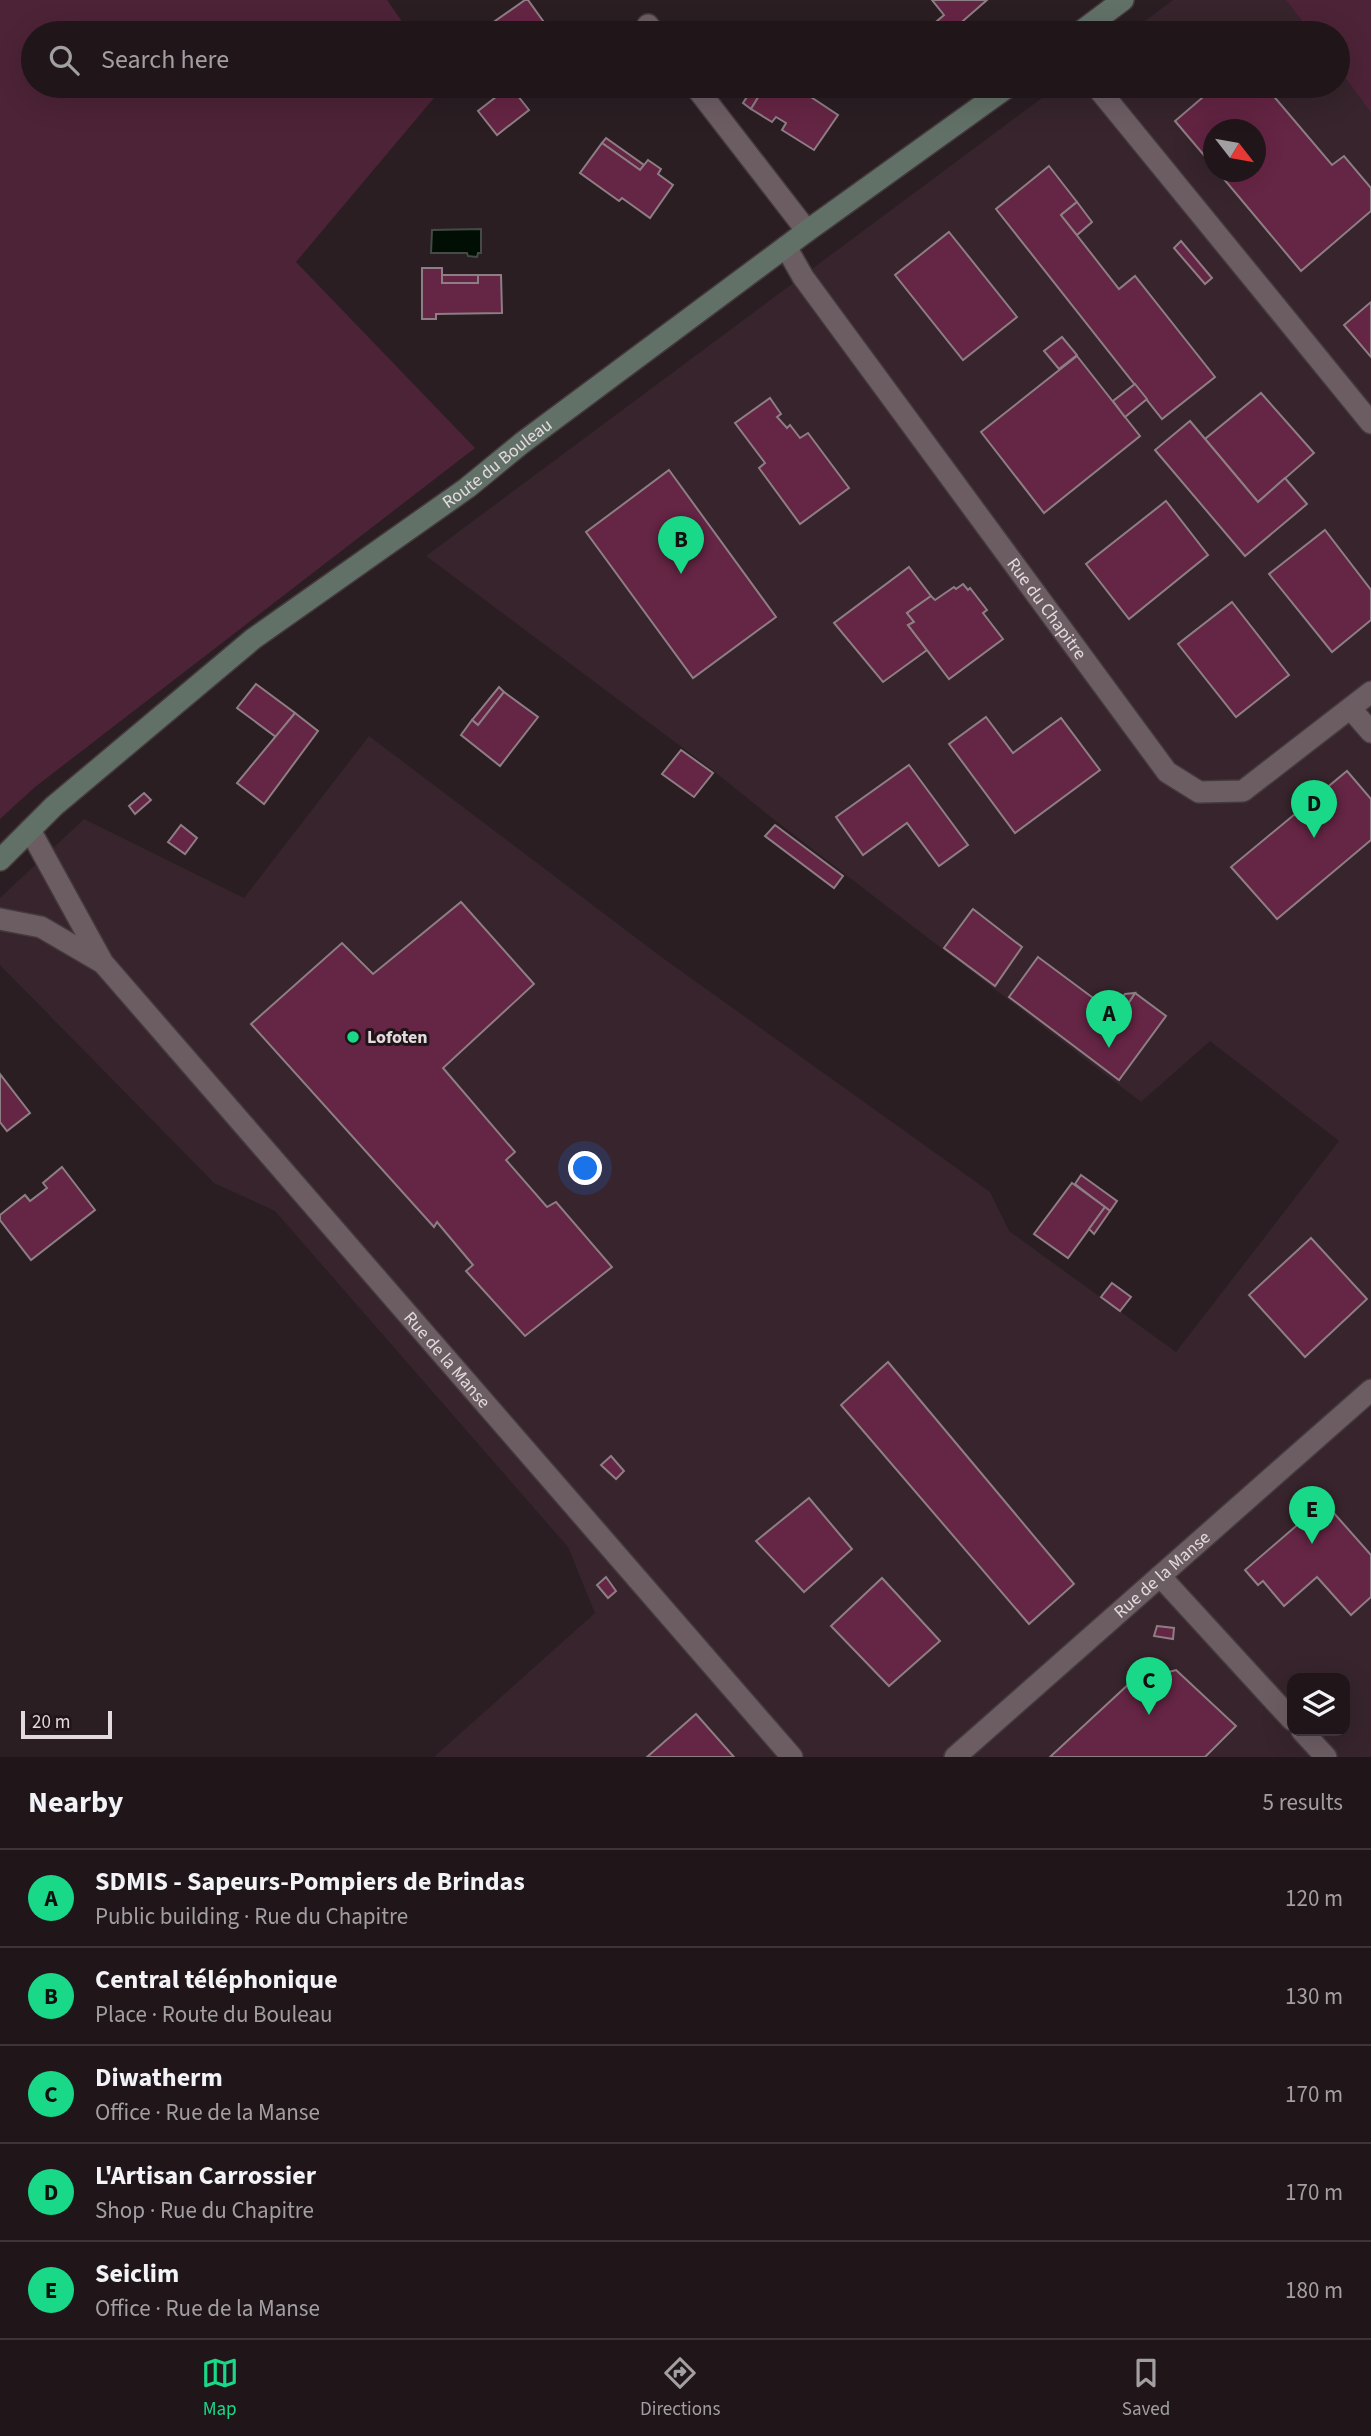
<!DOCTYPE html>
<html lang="en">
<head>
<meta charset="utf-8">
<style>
	body { margin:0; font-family:"Source Sans 3",sans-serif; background:#281f23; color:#f1f3f6 }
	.controls { position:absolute; right:21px; bottom:21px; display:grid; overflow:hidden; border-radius:14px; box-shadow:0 7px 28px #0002 }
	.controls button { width:63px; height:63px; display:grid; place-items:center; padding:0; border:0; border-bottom:2px solid #3d3539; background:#20161a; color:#f1f3f6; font:35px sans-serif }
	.compass { position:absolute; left:1203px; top:119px; width:63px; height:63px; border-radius:50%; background:#20161a; box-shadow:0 7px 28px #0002; rotate:121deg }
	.scale { position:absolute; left:21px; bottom:18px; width:91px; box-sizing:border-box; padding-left:7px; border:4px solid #e3dadd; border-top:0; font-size:19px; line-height:24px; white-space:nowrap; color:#e3dadd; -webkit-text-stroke:5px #201419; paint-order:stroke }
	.you { position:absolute; left:586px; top:1169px; width:24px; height:24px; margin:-18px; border:5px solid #fff; border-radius:50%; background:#1a73e8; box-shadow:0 0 0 10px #1a73e833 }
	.badge { display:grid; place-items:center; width:46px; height:46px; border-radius:50%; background:#19d988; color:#111; font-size:23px; font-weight:700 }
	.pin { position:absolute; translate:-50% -58px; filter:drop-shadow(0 2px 4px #0008) }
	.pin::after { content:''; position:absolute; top:37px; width:24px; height:21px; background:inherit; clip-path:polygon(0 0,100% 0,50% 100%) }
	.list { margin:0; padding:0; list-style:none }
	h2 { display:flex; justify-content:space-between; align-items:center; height:91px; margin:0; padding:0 28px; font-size:30px }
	h2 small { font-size:23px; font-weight:400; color:#a29fa2 }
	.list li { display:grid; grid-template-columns:46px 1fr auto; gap:21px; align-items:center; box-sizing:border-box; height:98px; padding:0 28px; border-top:2px solid #3d3539 }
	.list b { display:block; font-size:26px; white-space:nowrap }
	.list p { margin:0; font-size:23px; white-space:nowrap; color:#a29fa2 }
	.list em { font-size:23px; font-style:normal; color:#a29fa2 }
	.icon { flex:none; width:38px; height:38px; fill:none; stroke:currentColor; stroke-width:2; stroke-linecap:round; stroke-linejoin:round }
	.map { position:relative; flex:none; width:1371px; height:1757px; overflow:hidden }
	.search { position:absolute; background:#20161a; box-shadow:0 7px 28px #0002; left:21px; right:21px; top:21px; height:77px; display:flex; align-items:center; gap:18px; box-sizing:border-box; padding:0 24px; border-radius:38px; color:#a29fa2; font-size:26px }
	.sheet { height:581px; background:#20161a }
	nav { display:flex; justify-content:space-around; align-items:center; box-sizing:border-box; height:98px; border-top:2px solid #3d3539; background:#20161a; font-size:19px; color:#a29fa2 }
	nav a { display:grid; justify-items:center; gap:4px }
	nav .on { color:#19d988 }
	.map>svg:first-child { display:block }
	.built { fill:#37242c; fill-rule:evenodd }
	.green { fill:#4d2337 }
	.water { fill:#000e04; stroke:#444b45; stroke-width:2 }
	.building { fill:#652544; stroke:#8d7e84; stroke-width:2 }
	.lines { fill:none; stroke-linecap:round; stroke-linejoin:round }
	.street-casing { stroke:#443a3e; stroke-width:24 }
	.secondary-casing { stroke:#443a3e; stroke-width:24 }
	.street { stroke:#6c5d63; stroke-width:21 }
	.secondary { stroke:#627168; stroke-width:21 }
	.poi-dot { fill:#19d988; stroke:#201419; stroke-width:2.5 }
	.labels { text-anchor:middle; stroke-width:6; stroke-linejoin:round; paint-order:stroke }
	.street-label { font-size:18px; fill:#e3dadd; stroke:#201419 }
	.poi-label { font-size:18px; font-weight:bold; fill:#e3dadd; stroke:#201419; text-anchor:start }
</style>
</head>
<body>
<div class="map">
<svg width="1371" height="1757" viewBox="0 0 1371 1757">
	<rect width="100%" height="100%" fill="#2a1e23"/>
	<!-- built -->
	<g class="built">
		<polygon points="1173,0 1286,0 1311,33 1129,33"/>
		<path d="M 1338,68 L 1371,113 L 1371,1757 L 434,1757 L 595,1613 L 568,1547 L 275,1211 L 214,1183 L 0,965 L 0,898 L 84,819 L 244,898 L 369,736 L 660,956 L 990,1192 L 1009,1231 L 1176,1352 L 1339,1141 L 1210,1041 L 1141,1102 L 772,818 L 715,772 L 426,556 L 1058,86 L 1338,86 ZM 1214,130 L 1256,130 L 1256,172 L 1214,172 ZM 1292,1678 L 1345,1678 L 1345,1731 L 1292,1731 Z"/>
	</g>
	<!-- green -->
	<g class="green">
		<polygon points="0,0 387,0 410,33 33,33 33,86 444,86 296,262 475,448 35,787 0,819"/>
		<polygon points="1286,0 1371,0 1371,113 1338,68 1338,33 1311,33"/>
	</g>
	<!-- water -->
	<polygon class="water" points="481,229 481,253 478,253 477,257 468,256 467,253 431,253 432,230"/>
	<!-- building -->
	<g class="building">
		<polygon points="525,0 528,0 551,32 478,33"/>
		<polygon points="932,0 987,0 956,27 958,29 953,33 923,33 944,15"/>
		<polygon points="510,86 529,110 497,135 478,111"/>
		<polygon points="754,86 765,86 751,109 743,103"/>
		<polygon points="765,86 804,86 809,89 805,93 838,115 814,150 782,130 786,123 776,117 772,122 751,109"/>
		<polygon points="1216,86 1265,86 1332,165 1344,156 1371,188 1371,211 1301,271 1218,172 1256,172 1256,130 1214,130 1214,167 1175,121"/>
		<polygon points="606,138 644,165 640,170 602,143"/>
		<polygon points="602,143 640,170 648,160 661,169 658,174 673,185 650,218 622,198 619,201 580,173"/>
		<polygon points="1049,166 1077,202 1061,215 1119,289 1135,276 1215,377 1162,419 996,209"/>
		<polygon points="1077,202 1092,222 1077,235 1061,215"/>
		<polygon points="949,232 1017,317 963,360 895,275"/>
		<polygon points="1181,241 1212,278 1205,284 1174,248"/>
		<polygon points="422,268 442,268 442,283 478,283 478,275 501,275 502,313 436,314 436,319 422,319"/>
		<rect x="442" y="275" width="36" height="8"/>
		<polygon points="1371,302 1371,357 1344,325"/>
		<polygon points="1062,337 1077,355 1059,369 1044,351"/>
		<polygon points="1077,356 1140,436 1044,513 981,432"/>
		<polygon points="1135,384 1147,399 1125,417 1113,401"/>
		<polygon points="1261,393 1314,453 1258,502 1205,439"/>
		<polygon points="770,398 781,414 777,417 787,428 790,425 800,438 808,433 849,488 800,524 759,468 765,463 735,423"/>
		<polygon points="1190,421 1258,502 1285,478 1307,504 1245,556 1155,450"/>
		<polygon points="669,470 776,617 693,678 586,532"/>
		<polygon points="1166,501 1208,555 1129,619 1086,564"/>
		<polygon points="1325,530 1371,590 1371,620 1332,652 1269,574"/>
		<polygon points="909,567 931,596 907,613 914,622 908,625 927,650 883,682 834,623"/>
		<polygon points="963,584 968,590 970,588 987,610 983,613 1003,639 949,679 908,625 914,622 907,613 931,596 935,600 954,587 956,589"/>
		<polygon points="1232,602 1289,675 1236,717 1178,644"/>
		<polygon points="256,684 295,713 276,737 237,708"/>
		<polygon points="499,687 504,692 478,725 472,720"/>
		<polygon points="504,692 538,717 500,766 461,735 472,720 478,725"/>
		<polygon points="295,713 318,731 264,804 237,783"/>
		<polygon points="986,717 1013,753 1061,718 1100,770 1015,833 949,744"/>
		<polygon points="681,750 713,773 694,797 662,774"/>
		<polygon points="909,765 968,845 939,866 907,823 863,855 836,817"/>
		<polygon points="1347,771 1371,799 1371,840 1277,919 1231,867"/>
		<polygon points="144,793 151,800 135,814 129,806"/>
		<polygon points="181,825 197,838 185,854 168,842"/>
		<polygon points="775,825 843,876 834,888 765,836"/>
		<polygon points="461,902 534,984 443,1068 515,1152 506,1160 547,1207 556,1202 612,1267 525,1336 466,1271 473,1265 437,1222 434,1227 251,1024 342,943 373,974"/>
		<polygon points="973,909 1022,947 995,986 944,948"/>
		<polygon points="1038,957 1112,1012 1124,1010 1135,993 1166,1016 1119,1080 1009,997"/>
		<polygon points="1135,993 1124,1010 1112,1012 1125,994"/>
		<polygon points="0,1074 30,1113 7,1131 0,1122"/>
		<polygon points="62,1167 95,1210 31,1260 0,1220 0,1215 25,1195 30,1201 47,1188 43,1183"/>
		<polygon points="1081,1175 1117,1201 1110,1211 1075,1184"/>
		<polygon points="1072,1183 1105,1207 1068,1258 1034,1234"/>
		<polygon points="1105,1207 1110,1211 1094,1234 1089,1229"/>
		<polygon points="1311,1238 1367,1299 1305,1357 1249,1295"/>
		<polygon points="1112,1283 1131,1297 1120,1311 1101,1297"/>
		<polygon points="888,1362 1074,1584 1029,1624 841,1405"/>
		<polygon points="611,1456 624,1471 616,1479 601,1465"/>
		<polygon points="809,1498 852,1549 804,1592 756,1541"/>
		<polygon points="1324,1502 1371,1555 1371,1597 1351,1615 1317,1577 1284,1606 1263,1581 1258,1585 1245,1570"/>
		<polygon points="606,1577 616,1591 608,1598 597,1585"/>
		<polygon points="882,1578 940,1641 889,1686 831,1626"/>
		<polygon points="1157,1626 1174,1628 1173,1639 1154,1636"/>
		<polygon points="1176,1670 1236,1726 1205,1757 1050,1757 1131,1682"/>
		<polygon points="696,1714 734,1757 647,1757"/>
	</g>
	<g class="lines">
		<defs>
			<g id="street">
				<polyline points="648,25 654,33"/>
				<polyline points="695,86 807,231"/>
				<polyline points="1096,86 1371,423"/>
				<path id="s1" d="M 786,247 L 803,277 L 1167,772 L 1199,792 L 1243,791 L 1371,692"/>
				<polyline points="1351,709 1371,732"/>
				<path id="s2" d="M 30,830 L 103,963 L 792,1757"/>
				<polyline points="0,919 41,927 101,962"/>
				<polyline points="1160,1576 1292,1720"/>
				<polyline points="1302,1731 1326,1757"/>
				<path id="s3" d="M 955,1757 L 1371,1390"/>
			</g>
			<g id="secondary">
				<polyline points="1079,33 1123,0"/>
				<path id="s4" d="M 0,860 L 54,806 L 253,639 L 467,488 L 522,443 L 807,231 L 1009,86"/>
			</g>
		</defs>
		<!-- street casing -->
		<use href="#street" class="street-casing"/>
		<!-- secondary casing -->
		<use href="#secondary" class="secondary-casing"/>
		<!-- street -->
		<use href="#street" class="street"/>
		<!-- secondary -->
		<use href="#secondary" class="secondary"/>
	</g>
	<!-- markers -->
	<circle class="poi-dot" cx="353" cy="1037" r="7"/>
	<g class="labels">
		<!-- street labels -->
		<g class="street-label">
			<text dy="6" stroke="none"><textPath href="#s4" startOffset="637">Route du Bouleau</textPath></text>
			<text dy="6" stroke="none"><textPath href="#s1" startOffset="446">Rue du Chapitre</textPath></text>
			<text dy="6" stroke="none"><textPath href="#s2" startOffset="677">Rue de la Manse</textPath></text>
			<text dy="6" stroke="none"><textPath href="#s3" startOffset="276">Rue de la Manse</textPath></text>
		</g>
		<!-- poi labels -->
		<g class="poi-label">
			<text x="367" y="1043">Lofoten</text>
		</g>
	</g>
</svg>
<div class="controls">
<button><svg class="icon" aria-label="layers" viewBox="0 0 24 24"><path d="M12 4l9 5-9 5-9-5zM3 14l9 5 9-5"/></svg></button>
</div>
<svg class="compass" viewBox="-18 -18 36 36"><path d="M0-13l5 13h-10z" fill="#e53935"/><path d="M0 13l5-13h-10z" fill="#a29fa2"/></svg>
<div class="scale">20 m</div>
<div class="you"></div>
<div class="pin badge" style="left:1109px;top:1048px">A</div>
<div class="pin badge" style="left:681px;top:574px">B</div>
<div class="pin badge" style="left:1149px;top:1715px">C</div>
<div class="pin badge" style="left:1314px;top:838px">D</div>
<div class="pin badge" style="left:1312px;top:1544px">E</div>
<div class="search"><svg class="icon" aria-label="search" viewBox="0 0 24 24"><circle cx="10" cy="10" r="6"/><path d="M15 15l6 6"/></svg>Search here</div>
</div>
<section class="sheet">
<h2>Nearby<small>5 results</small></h2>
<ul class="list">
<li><span class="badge">A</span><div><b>SDMIS - Sapeurs-Pompiers de Brindas</b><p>Public building · Rue du Chapitre</p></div><em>120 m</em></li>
<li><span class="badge">B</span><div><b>Central téléphonique</b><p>Place · Route du Bouleau</p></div><em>130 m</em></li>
<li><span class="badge">C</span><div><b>Diwatherm</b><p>Office · Rue de la Manse</p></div><em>170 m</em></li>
<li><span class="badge">D</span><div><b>L'Artisan Carrossier</b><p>Shop · Rue du Chapitre</p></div><em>170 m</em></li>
<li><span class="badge">E</span><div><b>Seiclim</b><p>Office · Rue de la Manse</p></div><em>180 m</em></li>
</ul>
</section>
<nav>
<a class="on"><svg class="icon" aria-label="map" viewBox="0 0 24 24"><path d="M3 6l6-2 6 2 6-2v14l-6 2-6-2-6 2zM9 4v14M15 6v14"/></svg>Map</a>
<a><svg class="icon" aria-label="directions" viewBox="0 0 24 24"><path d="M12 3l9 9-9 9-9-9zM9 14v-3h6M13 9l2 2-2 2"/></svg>Directions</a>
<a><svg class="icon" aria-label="saved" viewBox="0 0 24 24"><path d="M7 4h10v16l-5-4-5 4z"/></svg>Saved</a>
</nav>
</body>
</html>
